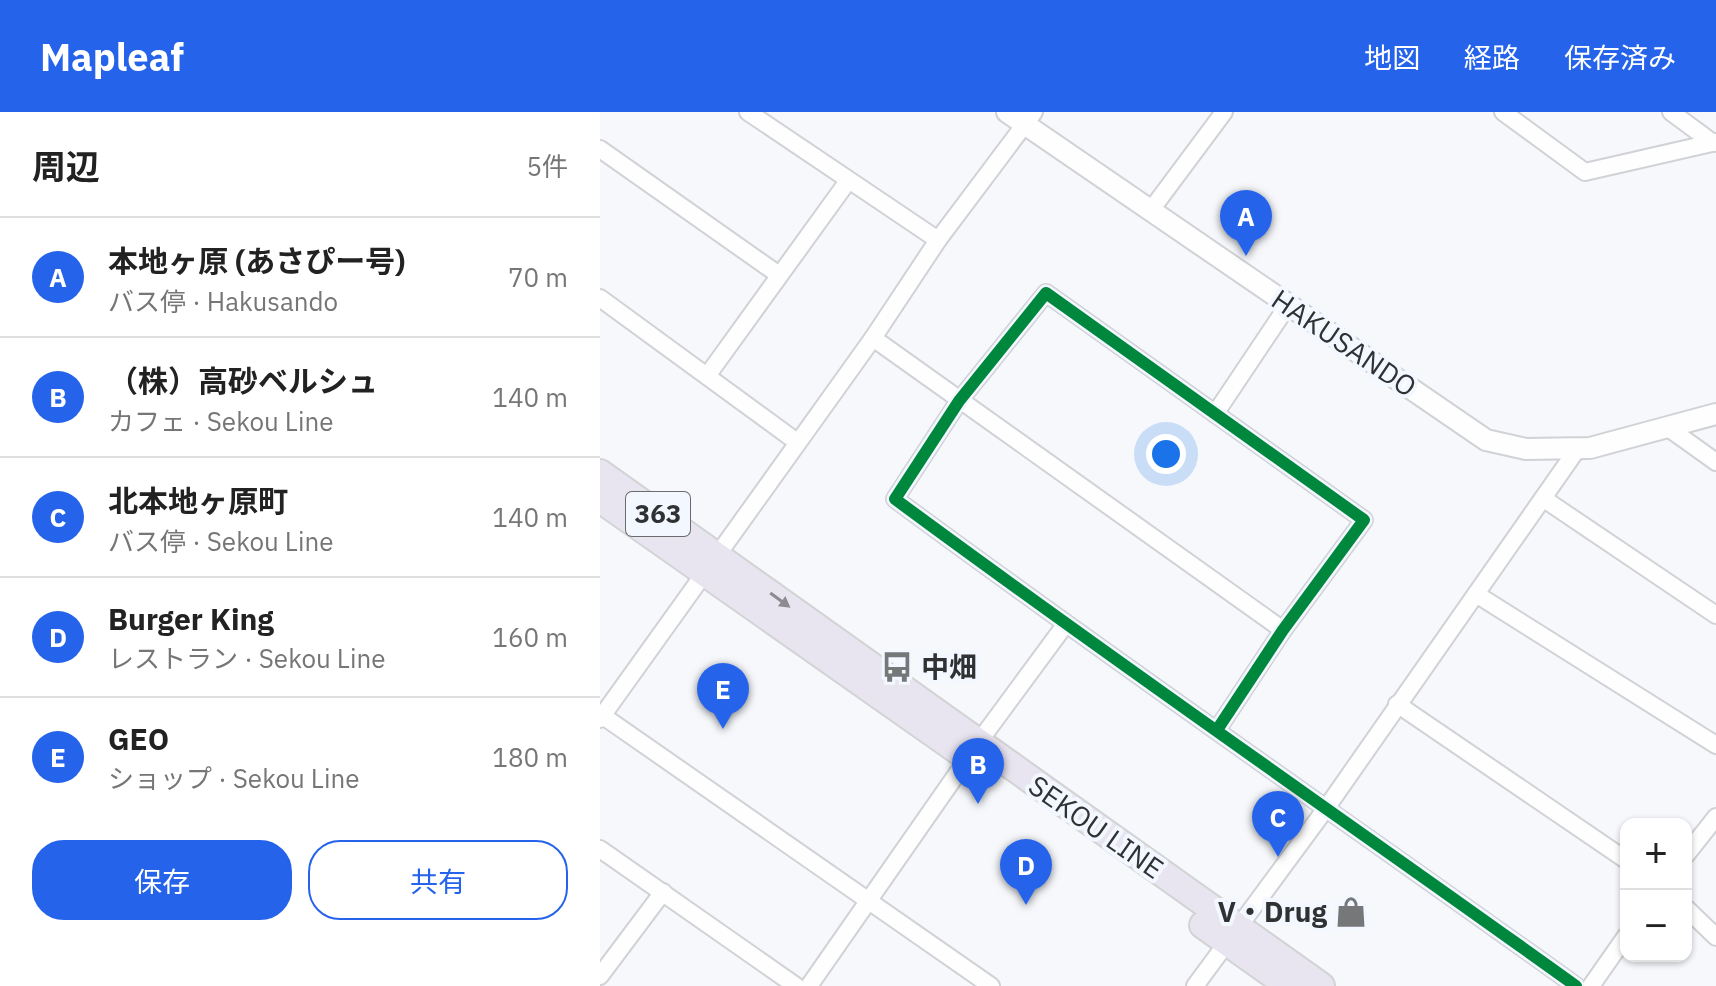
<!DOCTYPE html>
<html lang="ja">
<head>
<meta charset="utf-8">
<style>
	body { margin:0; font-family:"IBM Plex Sans","Noto Sans JP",sans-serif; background:#f6f6f6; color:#222 }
	.controls { position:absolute; right:24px; bottom:24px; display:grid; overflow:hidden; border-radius:16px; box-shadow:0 2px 6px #0004 }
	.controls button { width:72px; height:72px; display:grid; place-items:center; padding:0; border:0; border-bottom:2px solid #e0e0e0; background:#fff; color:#222; font:40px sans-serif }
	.you { position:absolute; left:566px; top:342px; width:28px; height:28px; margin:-20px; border:6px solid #fff; border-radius:50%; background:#1a73e8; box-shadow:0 0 0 12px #1a73e833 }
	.badge { display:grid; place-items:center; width:52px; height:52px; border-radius:50%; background:#2563eb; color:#fff; font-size:26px; font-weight:700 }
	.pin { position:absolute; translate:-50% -66px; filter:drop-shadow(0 2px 4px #0008) }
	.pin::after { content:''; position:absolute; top:42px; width:28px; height:24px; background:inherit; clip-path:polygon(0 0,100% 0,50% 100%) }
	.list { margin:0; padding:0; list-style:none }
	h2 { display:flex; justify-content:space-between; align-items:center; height:104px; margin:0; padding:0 32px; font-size:34px }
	h2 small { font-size:26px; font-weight:400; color:#767676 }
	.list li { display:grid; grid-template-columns:52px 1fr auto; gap:24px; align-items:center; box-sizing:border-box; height:120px; padding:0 32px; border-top:2px solid #e0e0e0 }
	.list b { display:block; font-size:30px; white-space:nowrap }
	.list p { margin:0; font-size:26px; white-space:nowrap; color:#767676 }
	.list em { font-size:26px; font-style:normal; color:#767676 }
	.actions { display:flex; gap:16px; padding:24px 32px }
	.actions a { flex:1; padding:18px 0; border:2px solid #2563eb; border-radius:32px; text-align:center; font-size:28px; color:#2563eb }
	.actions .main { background:#2563eb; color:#fff }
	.map { position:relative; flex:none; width:1116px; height:874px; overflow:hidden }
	header { display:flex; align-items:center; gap:48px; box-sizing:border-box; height:112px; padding:0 40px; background:#2563eb; color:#fff }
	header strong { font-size:38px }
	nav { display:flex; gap:44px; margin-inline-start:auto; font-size:28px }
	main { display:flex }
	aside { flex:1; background:#fff }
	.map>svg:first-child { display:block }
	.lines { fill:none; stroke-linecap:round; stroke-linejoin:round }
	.minor-casing { stroke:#d0d2d5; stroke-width:20 }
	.tertiary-casing { stroke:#d0d2d5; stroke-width:24 }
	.trunk-casing { stroke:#d2d3d5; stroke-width:30 }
	.minor { stroke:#fefeff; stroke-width:16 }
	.tertiary { stroke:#fefeff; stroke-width:20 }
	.trunk { stroke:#e8e5f0; stroke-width:26 }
	.cycleway-casing { stroke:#f3f7ff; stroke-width:17 }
	.cycleway { stroke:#00873e; stroke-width:12 }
	.oneway { fill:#8c8b92 }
	.labels { text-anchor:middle; stroke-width:8; stroke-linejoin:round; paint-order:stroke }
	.shield { fill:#f3f7ff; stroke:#6a6c70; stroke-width:2 }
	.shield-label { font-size:26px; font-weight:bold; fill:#2f3133 }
	.street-label { font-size:28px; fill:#2f3133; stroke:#f3f7ff }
	.poi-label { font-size:28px; font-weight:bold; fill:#2f3133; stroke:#f3f7ff; text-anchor:start }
</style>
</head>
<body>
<header>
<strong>Mapleaf</strong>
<nav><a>地図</a><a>経路</a><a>保存済み</a></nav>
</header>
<main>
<aside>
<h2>周辺<small>5件</small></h2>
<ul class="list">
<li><span class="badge">A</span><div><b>本地ヶ原 (あさぴー号)</b><p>バス停 · Hakusando</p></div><em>70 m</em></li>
<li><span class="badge">B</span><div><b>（株）高砂ベルシュ</b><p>カフェ · Sekou Line</p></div><em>140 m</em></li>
<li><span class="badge">C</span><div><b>北本地ヶ原町</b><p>バス停 · Sekou Line</p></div><em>140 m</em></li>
<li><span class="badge">D</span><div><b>Burger King</b><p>レストラン · Sekou Line</p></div><em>160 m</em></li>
<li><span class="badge">E</span><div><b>GEO</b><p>ショップ · Sekou Line</p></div><em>180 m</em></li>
</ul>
<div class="actions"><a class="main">保存</a><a>共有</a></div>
</aside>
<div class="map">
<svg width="1116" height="874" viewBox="0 0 1116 874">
	<rect width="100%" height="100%" fill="#f6f8fc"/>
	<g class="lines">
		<defs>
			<g id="minor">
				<polyline points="148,0 338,128"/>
				<polyline points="903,0 985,60 1116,30"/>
				<polyline points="1071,0 1113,31"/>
				<polyline points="0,37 179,163"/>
				<polyline points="551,98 624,0"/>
				<polyline points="0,186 197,330"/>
				<polyline points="273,226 683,518"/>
				<polyline points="107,264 248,69"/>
				<polyline points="615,302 688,193"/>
				<polyline points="1067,315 1116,350"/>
				<polyline points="944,387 1116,503"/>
				<polyline points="876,482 1116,633"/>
				<polyline points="797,592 1026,748"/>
				<polyline points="3,604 391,874"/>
				<polyline points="0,607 273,226 338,128 434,0"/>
				<path d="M 617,618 L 683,518 L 764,408 L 446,181 L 359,289 L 295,387 C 519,553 749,711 976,874"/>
				<polyline points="378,631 465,513"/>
				<polyline points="0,737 196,874"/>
				<polyline points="1086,743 1116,705"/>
				<polyline points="1086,796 1116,825"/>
				<polyline points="0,864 63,780"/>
				<polyline points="209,874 368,646"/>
				<polyline points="595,874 727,695 978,336"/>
				<polyline points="991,874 1026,824"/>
			</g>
			<polyline id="tertiary" points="407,0 886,328 926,337 990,336 1116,302"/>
			<g id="trunk">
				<polyline points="0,361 721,874"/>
				<polyline points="0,387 360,640"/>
				<polyline points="603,813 689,874"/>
			</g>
		</defs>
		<!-- minor casing -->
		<use href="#minor" class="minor-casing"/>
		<!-- tertiary casing -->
		<use href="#tertiary" class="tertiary-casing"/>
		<!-- trunk casing -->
		<use href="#trunk" class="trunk-casing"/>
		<!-- minor -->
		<use href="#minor" class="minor"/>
		<!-- tertiary -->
		<use href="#tertiary" class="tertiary"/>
		<!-- trunk -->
		<use href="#trunk" class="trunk"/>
		<defs>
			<path id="cycleway" d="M 617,618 L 683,518 L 764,408 L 446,181 L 359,289 L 295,387 C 519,553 749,711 976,874"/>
		</defs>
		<!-- cycleway casing -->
		<use href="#cycleway" class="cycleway-casing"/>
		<!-- cycleway -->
		<use href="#cycleway" class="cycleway"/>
	</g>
	<!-- one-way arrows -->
	<defs><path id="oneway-solid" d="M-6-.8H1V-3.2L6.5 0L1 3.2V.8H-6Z" transform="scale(2)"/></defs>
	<use class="oneway" href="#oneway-solid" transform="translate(180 488) rotate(36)"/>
	<!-- icons -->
	<defs>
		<symbol id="bus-bare" viewBox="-9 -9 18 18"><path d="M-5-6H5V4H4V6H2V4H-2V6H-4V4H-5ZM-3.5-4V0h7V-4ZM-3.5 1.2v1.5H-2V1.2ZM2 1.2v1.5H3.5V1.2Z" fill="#757779" stroke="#f3f7ff" stroke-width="2.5" paint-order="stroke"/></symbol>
		<symbol id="shop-bare" viewBox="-9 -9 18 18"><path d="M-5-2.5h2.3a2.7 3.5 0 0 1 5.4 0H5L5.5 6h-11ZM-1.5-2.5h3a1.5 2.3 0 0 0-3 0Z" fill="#757779" stroke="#f3f7ff" stroke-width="2.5" paint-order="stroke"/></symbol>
	</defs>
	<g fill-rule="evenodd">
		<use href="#bus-bare" x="275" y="533" width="44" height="44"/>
		<use href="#shop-bare" x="729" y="778" width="44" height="44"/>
	</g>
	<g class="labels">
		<!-- shield labels -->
		<rect class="shield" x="26" y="380" width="64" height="44" rx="6"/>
		<g class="shield-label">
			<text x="58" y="411">363</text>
		</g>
		<!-- street labels -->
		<g class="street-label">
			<text transform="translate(744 231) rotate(34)" y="10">HAKUSANDO</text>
			<text transform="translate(496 715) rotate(35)" y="10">SEKOU LINE</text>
		</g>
		<!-- poi labels -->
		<g class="poi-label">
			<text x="321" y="565">中畑</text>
			<text x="727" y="810" text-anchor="end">V・Drug</text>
		</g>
	</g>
</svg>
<div class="controls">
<button>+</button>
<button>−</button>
</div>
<div class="you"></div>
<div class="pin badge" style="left:646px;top:144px">A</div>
<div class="pin badge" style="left:378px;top:692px">B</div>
<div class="pin badge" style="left:678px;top:745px">C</div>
<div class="pin badge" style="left:426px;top:793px">D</div>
<div class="pin badge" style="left:123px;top:617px">E</div>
</div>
</main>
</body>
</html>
